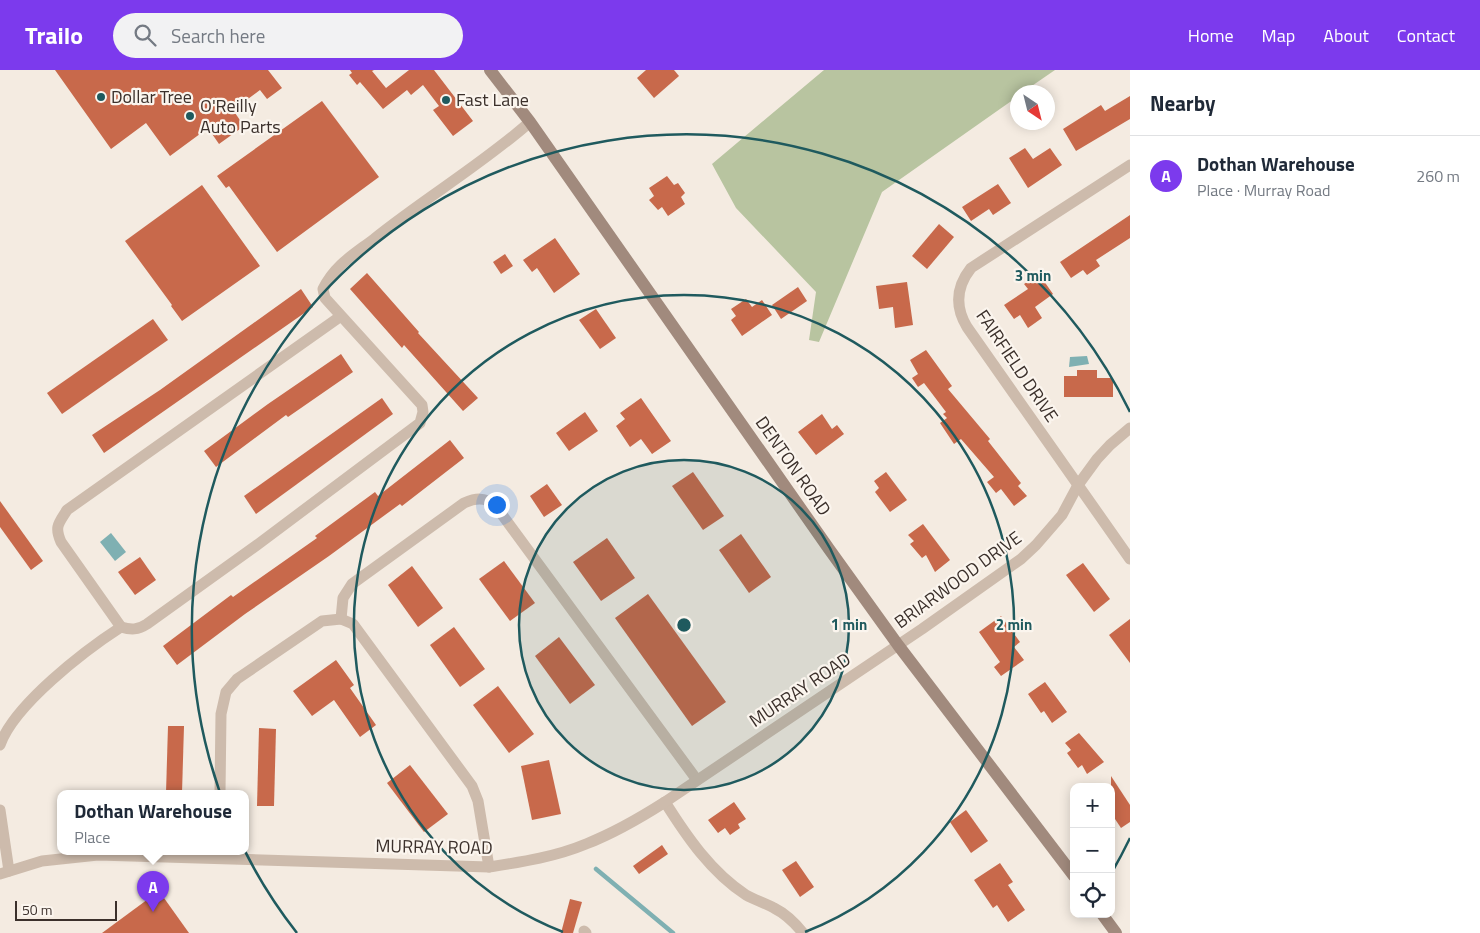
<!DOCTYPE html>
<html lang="en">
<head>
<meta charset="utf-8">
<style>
	body { margin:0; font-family:"Titillium Web",sans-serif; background:#f2f2f3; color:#1f2937 }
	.controls { position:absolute; right:15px; bottom:15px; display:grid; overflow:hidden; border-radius:10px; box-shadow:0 2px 12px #0003 }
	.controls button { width:45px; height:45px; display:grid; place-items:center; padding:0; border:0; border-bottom:1px solid #e0e1e3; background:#fff; color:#1f2937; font:25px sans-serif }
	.compass { position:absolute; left:1010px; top:15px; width:45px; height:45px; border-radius:50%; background:#fff; box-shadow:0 2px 12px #0003; rotate:145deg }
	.scale { position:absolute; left:15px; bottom:12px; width:102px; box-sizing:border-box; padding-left:5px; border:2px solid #3b302b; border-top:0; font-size:14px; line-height:18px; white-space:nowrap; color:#3b302b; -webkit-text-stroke:4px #fbf5ee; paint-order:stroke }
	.you { position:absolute; left:496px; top:434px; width:18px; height:18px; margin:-12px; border:4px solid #fff; border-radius:50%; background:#1a73e8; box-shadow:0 0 0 8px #1a73e833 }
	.badge { display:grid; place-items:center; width:32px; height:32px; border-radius:50%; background:#7c3aed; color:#fff; font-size:16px; font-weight:700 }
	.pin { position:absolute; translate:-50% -41px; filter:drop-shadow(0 1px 2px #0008) }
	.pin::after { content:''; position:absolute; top:26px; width:18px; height:15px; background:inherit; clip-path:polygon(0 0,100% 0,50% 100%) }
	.popup { position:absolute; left:57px; top:720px; width:192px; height:65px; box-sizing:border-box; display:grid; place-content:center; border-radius:10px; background:#fff; filter:drop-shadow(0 1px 4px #0005); font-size:16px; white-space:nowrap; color:#747a83 }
	.popup b { font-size:19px; color:#1f2937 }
	.popup::after { content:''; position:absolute; left:50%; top:100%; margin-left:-10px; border:10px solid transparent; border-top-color:#fff }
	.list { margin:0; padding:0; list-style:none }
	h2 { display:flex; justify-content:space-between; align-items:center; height:65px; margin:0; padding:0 20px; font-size:21px }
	h2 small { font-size:16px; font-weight:400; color:#747a83 }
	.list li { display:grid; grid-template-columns:32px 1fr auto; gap:15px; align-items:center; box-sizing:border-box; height:80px; padding:0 20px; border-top:1px solid #e0e1e3 }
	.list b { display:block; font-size:19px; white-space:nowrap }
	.list p { margin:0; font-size:16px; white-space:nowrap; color:#747a83 }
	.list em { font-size:16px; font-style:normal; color:#747a83 }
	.icon { flex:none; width:28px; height:28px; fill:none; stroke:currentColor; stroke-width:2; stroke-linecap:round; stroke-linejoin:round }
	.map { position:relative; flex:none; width:1130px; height:863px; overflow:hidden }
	header { display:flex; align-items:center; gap:30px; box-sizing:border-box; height:70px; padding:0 25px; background:#7c3aed; color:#fff }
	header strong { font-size:24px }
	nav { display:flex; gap:28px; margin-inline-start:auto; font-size:18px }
	.search { width:350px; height:45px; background:#f2f2f3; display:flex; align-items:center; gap:12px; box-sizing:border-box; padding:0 18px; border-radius:28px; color:#747a83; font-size:19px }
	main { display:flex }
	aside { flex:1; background:#fff }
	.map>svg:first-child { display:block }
	.green { fill:#b8c4a0 }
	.water { fill:#7fb0b2 }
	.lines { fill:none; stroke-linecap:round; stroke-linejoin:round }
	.stream { stroke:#7fb0b2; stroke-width:4.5 }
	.building { fill:#c8694b }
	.street { stroke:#cdbbac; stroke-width:11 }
	.secondary { stroke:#a18a7d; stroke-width:12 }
	.ring { fill:none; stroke:#1f5a5e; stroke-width:2.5 }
	.poi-dot { fill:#1f5a5e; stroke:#fbf5ee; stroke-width:2 }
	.labels { text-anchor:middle; stroke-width:4.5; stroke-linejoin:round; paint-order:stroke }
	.poi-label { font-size:18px; fill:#3b302b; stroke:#fbf5ee; text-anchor:start }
	.street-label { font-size:18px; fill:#3b302b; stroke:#fbf5ee }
	.centre { fill:#1f5a5e; stroke:#fbf5ee; stroke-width:2.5 }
	.ring-label { font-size:15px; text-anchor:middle; font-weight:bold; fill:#1f5a5e; stroke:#fbf5ee; stroke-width:4.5; stroke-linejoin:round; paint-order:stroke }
</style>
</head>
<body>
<header>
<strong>Trailo</strong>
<div class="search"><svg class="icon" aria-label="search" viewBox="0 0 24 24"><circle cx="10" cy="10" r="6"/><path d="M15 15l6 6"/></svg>Search here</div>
<nav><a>Home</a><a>Map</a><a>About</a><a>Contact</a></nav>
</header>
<main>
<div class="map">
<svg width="1130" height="863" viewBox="0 0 1130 863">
	<rect width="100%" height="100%" fill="#f4ebe1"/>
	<!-- green -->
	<polygon class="green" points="824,0 1055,0 1023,22 1018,22 1017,27 882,122 819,272 809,270 816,222 736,138 712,94"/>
	<!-- water -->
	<g class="water">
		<polygon points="1087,286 1089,294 1069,297 1070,287"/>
		<polygon points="111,463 126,482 115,491 100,472"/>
	</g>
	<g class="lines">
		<!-- stream -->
		<polyline class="stream" points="596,799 673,863"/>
	</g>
	<!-- building -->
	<g class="building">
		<polygon points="55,0 268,0 282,18 267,29 260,20 233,40 244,56 219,74 208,58 170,86 146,53 111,79"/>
		<polygon points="350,0 374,0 372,1 386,18 409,0 434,0 473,51 453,66 433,40 439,36 423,15 411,25 407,20 383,39 360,12 357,15 349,5 352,3"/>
		<polygon points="646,0 674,0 679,6 654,28 637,8"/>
		<polygon points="1130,26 1130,49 1076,81 1063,59 1101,35 1105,41"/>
		<polygon points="322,31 379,107 277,182 229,116 226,118 217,106"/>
		<polygon points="1025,78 1033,89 1050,78 1062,95 1028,118 1009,88"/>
		<polygon points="667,106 674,115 678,113 685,123 681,127 685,134 668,146 662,137 658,140 649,130 654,126 649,118"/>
		<polygon points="998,114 1011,133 993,145 989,139 971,151 962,137"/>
		<polygon points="202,115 260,196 182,251 171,236 172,235 125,171"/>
		<polygon points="1130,145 1130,168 1096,190 1100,196 1087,205 1083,200 1071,208 1060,192"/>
		<polygon points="939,154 954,167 927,199 912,186"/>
		<polygon points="555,168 580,204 554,223 537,198 532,202 523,190"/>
		<polygon points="505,184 513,196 501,204 493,192"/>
		<polygon points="367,203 419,262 418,263 478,328 463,341 404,275 402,278 350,219"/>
		<polygon points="1039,204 1053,224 1035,237 1042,248 1028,258 1020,245 1014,249 1004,235 1028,219 1024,214"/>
		<polygon points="907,212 913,255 895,258 893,237 879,239 876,216"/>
		<polygon points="798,217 807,231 781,249 772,235"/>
		<polygon points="301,219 313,237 104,383 92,365 160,320"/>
		<polygon points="746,229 752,237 762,230 772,245 742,266 731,250 736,246 731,239"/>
		<polygon points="596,239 616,268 600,279 579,250"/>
		<polygon points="153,249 168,270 62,344 47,323"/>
		<polygon points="926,280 952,316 948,319 990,369 988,371 1021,413 1018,416 1027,426 1014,436 1001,419 996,423 987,412 994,407 961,369 954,374 940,353 947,348 943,344 946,342 924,313 918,317 912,308 918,304 910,290"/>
		<polygon points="341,284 353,302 288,347 286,345 216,397 204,381 268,334"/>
		<polygon points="1077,300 1097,300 1097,308 1113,308 1113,327 1064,327 1064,306 1077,306"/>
		<polygon points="382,328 393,344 256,444 244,426"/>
		<polygon points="641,328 671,371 652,384 641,369 630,377 616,356 625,349 620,343"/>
		<polygon points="585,342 598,361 569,381 556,363"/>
		<polygon points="822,344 832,359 837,355 844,364 816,385 798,362"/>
		<polygon points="450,370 464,388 402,436 400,434 329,486 245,544 177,595 163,576 231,525 233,527 317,468 315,466 375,422 378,426"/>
		<polygon points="693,402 724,446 703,460 672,416"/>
		<polygon points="886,402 907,430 890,442 875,422 879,418 874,411"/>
		<polygon points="547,414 562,435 544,447 530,426"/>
		<polygon points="0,431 43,491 31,500 0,457"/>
		<polygon points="923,454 950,490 935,502 926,485 922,488 910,474 914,471 908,465"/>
		<polygon points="741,464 771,507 749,523 719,480"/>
		<polygon points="607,468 635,508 601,531 573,492"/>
		<polygon points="140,487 156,510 135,525 118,502"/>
		<polygon points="504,491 535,533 510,551 479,509"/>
		<polygon points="1083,493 1110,529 1094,542 1066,505"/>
		<polygon points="412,496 443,538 418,557 388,515"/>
		<polygon points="648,524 726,632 692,656 615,548"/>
		<polygon points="1001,546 1020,572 1014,577 1024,590 1001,606 994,597 1000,592 979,562"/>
		<polygon points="1130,549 1130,593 1109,565"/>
		<polygon points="454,557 485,599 460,617 430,575"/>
		<polygon points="559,567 595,615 570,634 535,586"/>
		<polygon points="336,590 354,615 350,618 376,655 360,667 334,630 312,646 293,621"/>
		<polygon points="1045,612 1067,642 1052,653 1044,641 1041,643 1028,624"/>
		<polygon points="498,616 534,664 509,683 473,635"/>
		<polygon points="168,656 184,656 182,723 166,723"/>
		<polygon points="259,658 276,659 274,736 257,736"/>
		<polygon points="1079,663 1104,692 1087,704 1082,695 1078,698 1067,683 1071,680 1065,673"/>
		<polygon points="549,690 561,744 532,750 521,696"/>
		<polygon points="410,695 448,744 424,762 387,713"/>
		<polygon points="1111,706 1130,735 1130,752 1121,758 1111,743"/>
		<polygon points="734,732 746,749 738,754 740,758 730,765 725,758 718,763 708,750"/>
		<polygon points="966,740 988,771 971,783 950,752"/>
		<polygon points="662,775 668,784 639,804 633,796"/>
		<polygon points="796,791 814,817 800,827 782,800"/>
		<polygon points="1000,793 1013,812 1008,815 1025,840 1008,852 997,835 993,838 974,810"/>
		<polygon points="159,821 189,863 102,863"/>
		<polygon points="570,829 582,832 573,863 561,863"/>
	</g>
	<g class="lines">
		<!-- street -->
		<g class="street">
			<path d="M 1130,95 L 971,198 C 956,217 955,237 967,257 L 1130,489"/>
			<path d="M 341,246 L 67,440 C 59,453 54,456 61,472 L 121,557 C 131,560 138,560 147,554 L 257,475 L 420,353 L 423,342 L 422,335 L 325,228 L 323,219 C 335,195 353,185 374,169 C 425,128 481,95 530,52"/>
			<path d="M 341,549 L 343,528 L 352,514 L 464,433 C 476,428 484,427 495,435 L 697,710"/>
			<path d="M 0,675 C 14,635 84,581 121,557"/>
			<polyline points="220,723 221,644 226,622 237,609 322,551 341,549 353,554 472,716 478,731 489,797"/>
			<path d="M 665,732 C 687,767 711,802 746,825 C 755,830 765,833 774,838 C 786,844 795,853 803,863"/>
			<polyline points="0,740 9,801"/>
			<path d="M 0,804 L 42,791 L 98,785 L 489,797 C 521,792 555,787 586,774 C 614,763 640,748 665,732 L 922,559 L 1021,489 L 1036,475 L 1062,445 L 1078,415 L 1097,389 L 1110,375 L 1130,358"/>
			<polyline points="584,861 586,863"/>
		</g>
		<!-- secondary -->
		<g class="secondary">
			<polyline points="490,0 530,52 829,479 898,575 1074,806"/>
			<polyline points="1102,844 1116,863"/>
		</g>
	</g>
	<!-- distance rings -->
	<circle cx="684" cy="555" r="165" fill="#1f5a5e" fill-opacity=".12"/>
	<g class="ring">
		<circle cx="684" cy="555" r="165"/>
		<path d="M563 862A330 330 0 1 1 805 862"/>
		<path d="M1130 768A494 494 0 0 1 1112 802M297 863A494 494 0 1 1 1130 342"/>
	</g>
	<!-- markers -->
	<g class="poi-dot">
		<circle cx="101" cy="27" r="5"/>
		<circle cx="446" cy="30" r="5"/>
		<circle cx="190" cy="46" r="5"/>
	</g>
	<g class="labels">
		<!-- poi labels -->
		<g class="poi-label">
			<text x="111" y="33">Dollar Tree</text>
			<text x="456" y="36">Fast Lane</text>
			<text x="200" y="42">O'Reilly<tspan x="200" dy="21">Auto Parts</tspan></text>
		</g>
		<!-- street labels -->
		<g class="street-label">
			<text transform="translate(1017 296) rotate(56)" y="6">FAIRFIELD DRIVE</text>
			<text transform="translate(793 396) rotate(55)" y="6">DENTON ROAD</text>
			<text transform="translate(958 510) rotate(-36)" y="6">BRIARWOOD DRIVE</text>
			<text transform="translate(800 620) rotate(-34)" y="6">MURRAY ROAD</text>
			<text transform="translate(434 777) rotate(1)" y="6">MURRAY ROAD</text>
		</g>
	</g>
	<circle cx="684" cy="555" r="8" class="centre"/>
	<g class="ring-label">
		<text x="1033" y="211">3 min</text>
		<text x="849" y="560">1 min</text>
		<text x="1014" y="560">2 min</text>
	</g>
</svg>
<div class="controls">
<button>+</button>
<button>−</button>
<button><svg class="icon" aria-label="locate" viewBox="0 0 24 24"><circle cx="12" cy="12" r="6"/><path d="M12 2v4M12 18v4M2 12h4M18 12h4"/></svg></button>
</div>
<svg class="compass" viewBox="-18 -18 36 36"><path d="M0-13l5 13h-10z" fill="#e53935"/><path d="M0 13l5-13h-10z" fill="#747a83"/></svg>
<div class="scale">50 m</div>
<div class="you"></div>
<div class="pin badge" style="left:153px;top:842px">A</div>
<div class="popup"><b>Dothan Warehouse</b>Place</div>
</div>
<aside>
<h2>Nearby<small></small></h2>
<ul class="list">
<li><span class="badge">A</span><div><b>Dothan Warehouse</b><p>Place · Murray Road</p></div><em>260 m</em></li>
</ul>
</aside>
</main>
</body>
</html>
